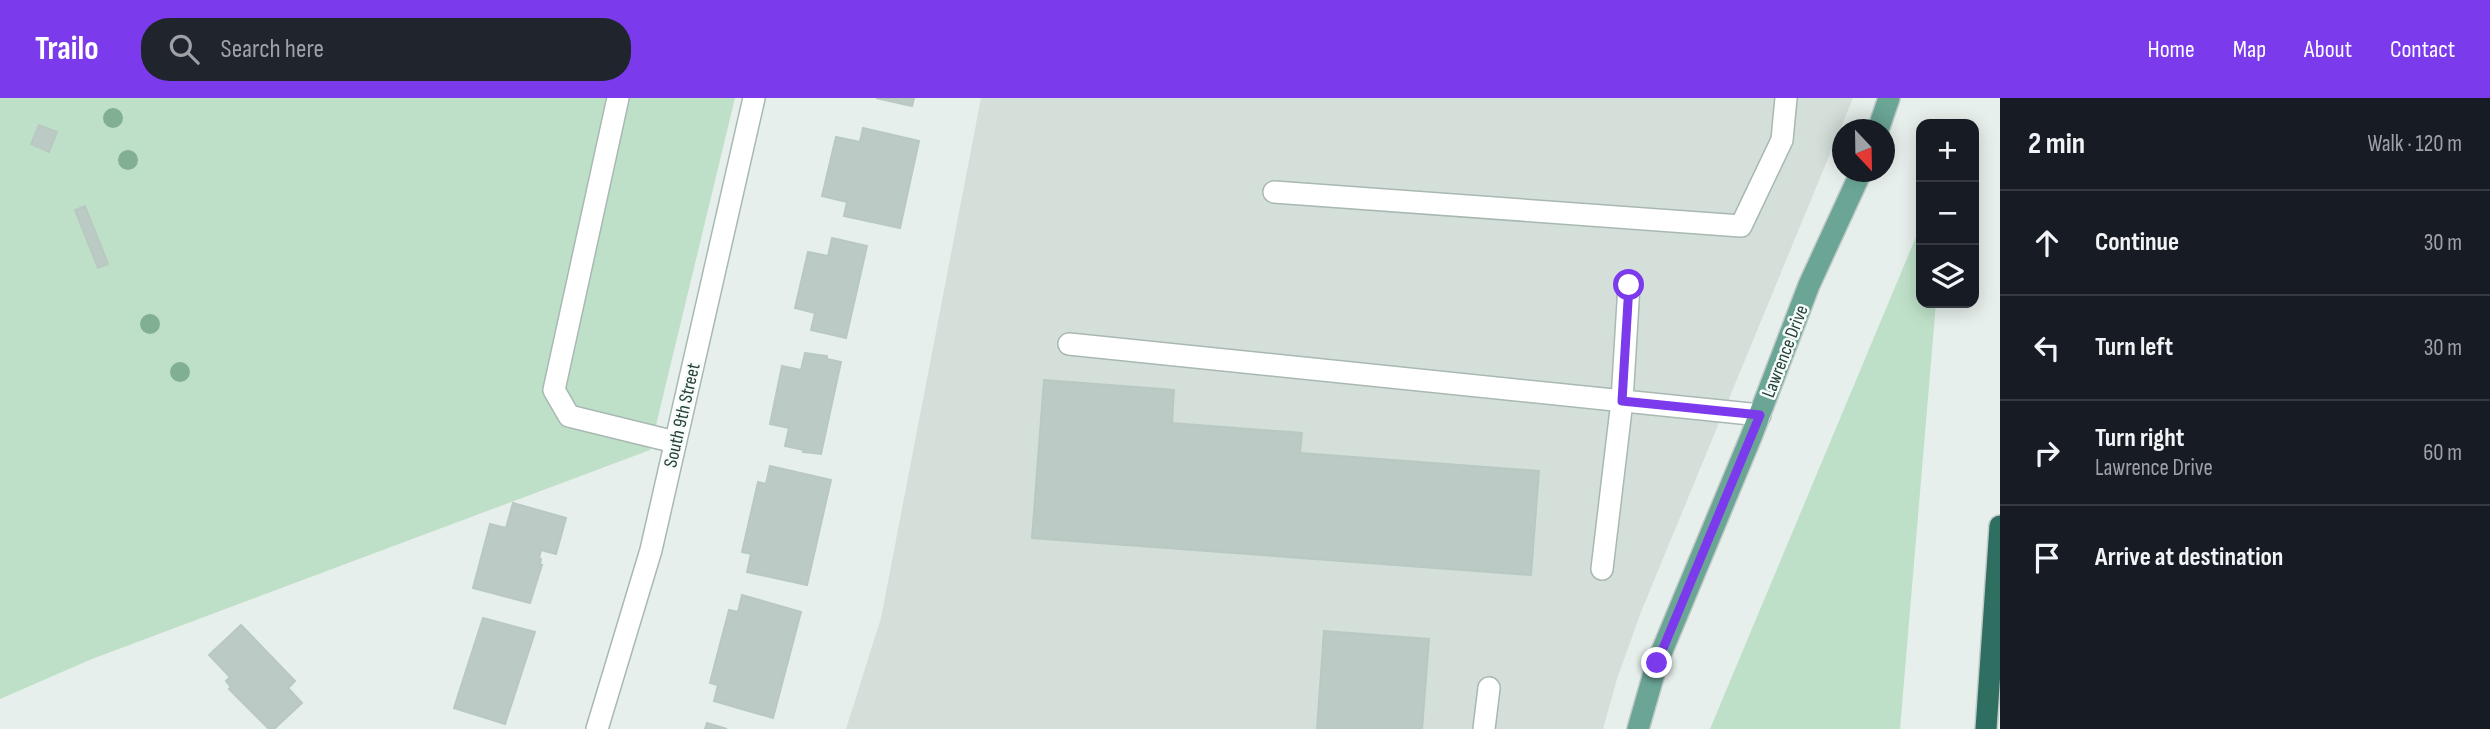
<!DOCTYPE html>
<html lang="en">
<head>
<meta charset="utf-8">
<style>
	body { margin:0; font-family:"Sofia Sans Condensed",sans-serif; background:#20242c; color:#f1f3f6 }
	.controls { position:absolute; right:21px; top:21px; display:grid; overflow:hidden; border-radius:14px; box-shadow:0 4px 18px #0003 }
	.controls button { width:63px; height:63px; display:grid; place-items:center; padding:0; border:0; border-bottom:2px solid #363941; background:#171b24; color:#f1f3f6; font:35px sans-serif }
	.compass { position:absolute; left:1832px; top:21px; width:63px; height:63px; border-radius:50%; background:#171b24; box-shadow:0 4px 18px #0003; rotate:158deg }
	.stop { position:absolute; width:21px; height:21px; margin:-16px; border:5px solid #7c3aed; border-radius:50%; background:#fff }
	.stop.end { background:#7c3aed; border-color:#fff; box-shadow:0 2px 7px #0008 }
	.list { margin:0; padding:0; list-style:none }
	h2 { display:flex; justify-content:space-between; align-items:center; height:91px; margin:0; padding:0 28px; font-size:30px }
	h2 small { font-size:23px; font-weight:400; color:#9ea1a6 }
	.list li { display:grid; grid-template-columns:46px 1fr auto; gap:21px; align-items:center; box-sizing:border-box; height:105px; padding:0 28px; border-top:2px solid #363941 }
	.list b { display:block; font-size:26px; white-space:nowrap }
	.list p { margin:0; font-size:23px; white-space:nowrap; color:#9ea1a6 }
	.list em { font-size:23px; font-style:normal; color:#9ea1a6 }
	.icon { flex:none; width:38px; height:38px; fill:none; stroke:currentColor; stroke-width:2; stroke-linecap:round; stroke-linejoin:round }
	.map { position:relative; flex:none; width:2000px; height:631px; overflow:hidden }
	header { display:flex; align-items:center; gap:42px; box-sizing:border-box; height:98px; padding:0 35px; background:#7c3aed; color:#fff }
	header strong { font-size:33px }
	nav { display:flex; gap:38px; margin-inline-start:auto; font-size:24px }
	.search { width:490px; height:63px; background:#20242c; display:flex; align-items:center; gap:18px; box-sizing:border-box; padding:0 24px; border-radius:28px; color:#9ea1a6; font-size:26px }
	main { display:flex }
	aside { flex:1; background:#171b24 }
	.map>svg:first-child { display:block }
	.built { fill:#d4dfda }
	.green { fill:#bfe0c8 }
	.building { fill:#bbcac4; stroke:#b8c9c2; stroke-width:2 }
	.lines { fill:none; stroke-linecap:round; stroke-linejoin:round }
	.minor-casing { stroke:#a8b8b2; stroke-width:24 }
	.major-casing { stroke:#c2cac8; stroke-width:24 }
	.highway-casing { stroke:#c2cac8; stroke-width:24 }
	.minor { stroke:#fff; stroke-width:21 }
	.major { stroke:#6aa596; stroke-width:21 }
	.highway { stroke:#2f6f62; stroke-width:21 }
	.tree { fill:#80af93 }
	.route { stroke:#7c3aed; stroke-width:9 }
	.labels { text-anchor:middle; stroke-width:5; stroke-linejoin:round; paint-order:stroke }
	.street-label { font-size:19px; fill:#24423a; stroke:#f7fbf9 }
</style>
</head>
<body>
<header>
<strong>Trailo</strong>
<div class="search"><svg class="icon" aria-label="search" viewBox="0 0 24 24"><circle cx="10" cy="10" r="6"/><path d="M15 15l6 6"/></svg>Search here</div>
<nav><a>Home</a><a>Map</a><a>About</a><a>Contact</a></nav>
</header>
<main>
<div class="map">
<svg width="2000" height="631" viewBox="0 0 2000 631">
	<rect width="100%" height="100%" fill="#e6efeb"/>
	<!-- built -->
	<polygon class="built" points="981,0 1853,0 1641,514 1617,581 1603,631 846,631 881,520"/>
	<!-- green -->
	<g class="green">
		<polygon points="0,0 735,0 650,352 92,561 0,601"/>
		<polygon points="1921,127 1921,205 1936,205 1900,631 1710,631"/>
	</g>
	<!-- building -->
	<g class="building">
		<polygon points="876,0 914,0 912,8"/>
		<polygon points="39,27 57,34 49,54 31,46"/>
		<polygon points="863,30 919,43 900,130 844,118 847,104 822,98 836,39 860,44"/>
		<polygon points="85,108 108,166 98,170 75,112"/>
		<polygon points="832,140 867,148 846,240 811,232 815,215 795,210 808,154 828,158"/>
		<polygon points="805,255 827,258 827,261 841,264 821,356 803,354 804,352 785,348 789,330 770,326 782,268 801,272"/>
		<polygon points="1044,282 1174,292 1172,325 1302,335 1300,355 1539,373 1531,477 1032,440"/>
		<polygon points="770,368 831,382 807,487 747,474 751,456 742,454 758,384 766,386"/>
		<polygon points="513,405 566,420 556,456 541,452 539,460 541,461 540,467 542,467 530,505 473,490 490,426 506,430"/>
		<polygon points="742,497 801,514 773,620 714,603 718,587 710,585 713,573 729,512 738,514"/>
		<polygon points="483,520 535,534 505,626 454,610"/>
		<polygon points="241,527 295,583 288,590 302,605 274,631 269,631 229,591 231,589 226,583 230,579 209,557"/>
		<polygon points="1324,533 1429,541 1422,631 1317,631"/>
		<polygon points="707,625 727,631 705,631"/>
	</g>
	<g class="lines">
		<defs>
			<g id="minor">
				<polyline points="618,0 554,292 569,318 675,344"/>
				<polyline points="1274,94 1741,128 1782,42 1786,0"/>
				<polyline points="1069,246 1760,317"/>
				<polyline points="1602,471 1622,303 1629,187"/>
				<polyline points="597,631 651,452 754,0"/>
				<polyline points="1484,631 1489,590"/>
			</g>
			<g id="major">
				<polyline points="1878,32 1889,0"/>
				<polyline points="1638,631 1657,565 1751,339 1809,187 1861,74"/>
			</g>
			<polyline id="highway" points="1986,631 2000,428"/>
		</defs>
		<!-- minor casing -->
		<use href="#minor" class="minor-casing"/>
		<!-- major casing -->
		<use href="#major" class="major-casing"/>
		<!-- highway casing -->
		<use href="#highway" class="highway-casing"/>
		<!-- minor -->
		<use href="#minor" class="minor"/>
		<!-- major -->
		<use href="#major" class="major"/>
		<!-- highway -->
		<use href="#highway" class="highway"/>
	</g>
	<!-- trees -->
	<g class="tree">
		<circle cx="113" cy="20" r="10"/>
		<circle cx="128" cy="62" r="10"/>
		<circle cx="150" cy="226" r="10"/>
		<circle cx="180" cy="274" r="10"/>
	</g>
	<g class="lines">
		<!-- route -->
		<polyline class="route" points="1629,187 1622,303 1760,317 1657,565"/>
	</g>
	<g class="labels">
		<!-- street labels -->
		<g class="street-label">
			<text transform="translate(1784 253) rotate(-69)" y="7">Lawrence Drive</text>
			<text transform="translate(681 317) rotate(-77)" y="7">South 9th Street</text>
		</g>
	</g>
</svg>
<div class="controls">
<button>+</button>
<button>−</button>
<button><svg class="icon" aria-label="layers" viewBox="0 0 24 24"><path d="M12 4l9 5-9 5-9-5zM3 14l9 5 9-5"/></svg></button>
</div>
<svg class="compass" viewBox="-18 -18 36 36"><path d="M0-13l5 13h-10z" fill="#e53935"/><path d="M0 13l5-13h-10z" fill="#9ea1a6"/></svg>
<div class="stop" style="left:1629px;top:187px"></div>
<div class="stop end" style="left:1657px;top:565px"></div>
</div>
<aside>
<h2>2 min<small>Walk · 120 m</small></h2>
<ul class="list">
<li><svg class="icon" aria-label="ahead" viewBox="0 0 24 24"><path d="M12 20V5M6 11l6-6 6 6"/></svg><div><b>Continue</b></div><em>30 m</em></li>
<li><svg class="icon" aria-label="left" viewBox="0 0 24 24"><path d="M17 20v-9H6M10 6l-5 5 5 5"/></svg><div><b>Turn left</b></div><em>30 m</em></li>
<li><svg class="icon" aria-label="right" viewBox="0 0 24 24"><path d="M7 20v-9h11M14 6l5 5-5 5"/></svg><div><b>Turn right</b><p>Lawrence Drive</p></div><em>60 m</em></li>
<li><svg class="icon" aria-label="arrive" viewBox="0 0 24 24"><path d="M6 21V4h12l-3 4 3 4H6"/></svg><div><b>Arrive at destination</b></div></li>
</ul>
</aside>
</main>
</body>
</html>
